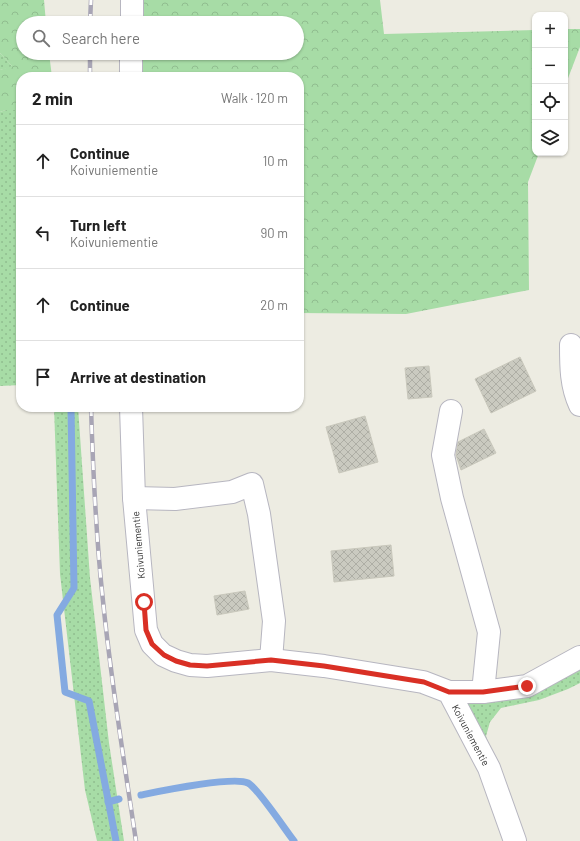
<!DOCTYPE html>
<html lang="en">
<head>
<meta charset="utf-8">
<style>
	body { margin:0; font-family:Barlow,sans-serif; background:#f6f6f6; color:#222 }
	.controls { position:absolute; right:12px; top:12px; display:grid; overflow:hidden; border-radius:8px; box-shadow:0 1px 3px #0004 }
	.controls button { width:36px; height:36px; display:grid; place-items:center; padding:0; border:0; border-bottom:1px solid #e0e0e0; background:#fff; color:#222; font:20px sans-serif }
	.stop { position:absolute; width:12px; height:12px; margin:-9px; border:3px solid #d93025; border-radius:50%; background:#fff }
	.stop.end { background:#d93025; border-color:#fff; box-shadow:0 1px 4px #0008 }
	.list { margin:0; padding:0; list-style:none }
	h2 { display:flex; justify-content:space-between; align-items:center; height:52px; margin:0; padding:0 16px; font-size:17px }
	h2 small { font-size:13px; font-weight:400; color:#767676 }
	.list li { display:grid; grid-template-columns:26px 1fr auto; gap:12px; align-items:center; box-sizing:border-box; height:72px; padding:0 16px; border-top:1px solid #e0e0e0 }
	.list b { display:block; font-size:15px; white-space:nowrap }
	.list p { margin:0; font-size:13px; white-space:nowrap; color:#767676 }
	.list em { font-size:13px; font-style:normal; color:#767676 }
	.icon { flex:none; width:22px; height:22px; fill:none; stroke:currentColor; stroke-width:2; stroke-linecap:round; stroke-linejoin:round }
	.map { position:relative; flex:none; width:580px; height:841px; overflow:hidden }
	.search { position:absolute; background:#fff; box-shadow:0 1px 3px #0004; left:16px; top:16px; width:288px; height:44px; display:flex; align-items:center; gap:10px; box-sizing:border-box; padding:0 14px; border-radius:22px; color:#767676; font-size:15px }
	.panel { position:absolute; background:#fff; box-shadow:0 1px 3px #0004; left:16px; top:72px; width:288px; height:340px; border-radius:16px }
	.map>svg:first-child { display:block }
	.grass { fill:url(#grass-dots) }
	.forest { fill:url(#forest-crowns) }
	.lines { fill:none; stroke-linecap:round; stroke-linejoin:round }
	.stream { stroke:#84aae1; stroke-width:7 }
	.building { fill:url(#building-cross-hatch); stroke:#c9c8bc }
	.minor-casing { stroke:#b7b6c0; stroke-width:24 }
	.minor { stroke:#fff; stroke-width:22 }
	.rail-casing { stroke:#a8a5b5; stroke-width:4.5 }
	.rail { stroke:#fff; stroke-width:3; stroke-dasharray:9; stroke-linecap:butt }
	.route { stroke:#d93025; stroke-width:5 }
	.labels { text-anchor:middle; stroke-width:3; stroke-linejoin:round; paint-order:stroke }
	.street-label { font-size:10px; fill:#2e2e2e; stroke:#fff }
</style>
</head>
<body>
<div class="map">
<svg width="580" height="841" viewBox="0 0 580 841">
	<defs>
		<pattern id="grass-dots" width="8" height="8" patternUnits="userSpaceOnUse"><rect width="8" height="8" fill="#a7dca6"/><path d="M2 2h.1M6 6h.1" fill="none" stroke="#90bd8f" stroke-width="1.8" stroke-linecap="round"/></pattern>
		<pattern id="forest-crowns" width="20" height="18" patternUnits="userSpaceOnUse"><rect width="20" height="18" fill="#a7dca6"/><path d="M2 6a3 3 0 1 1 6 0M12 15a3 3 0 1 1 6 0" fill="none" stroke="#90bd8f"/></pattern>
		<pattern id="building-cross-hatch" width="8" height="8" patternUnits="userSpaceOnUse"><rect width="8" height="8" fill="#cacac0"/><path d="M0 0l8 8M0 8l8-8" fill="none" stroke="#aeaea5"/></pattern>
	</defs>
	<rect width="100%" height="100%" fill="#edece2"/>
	<!-- grass -->
	<g class="grass">
		<polygon points="0,53 13,67 0,70"/>
		<polygon points="6,110 21,110 21,385 0,386 0,112"/>
		<polygon points="54,407 78,407 90,578 109,743 124,841 97,841 85,790 60,574"/>
		<polygon points="580,664 580,683 568,689 539,700 501,708 490,722 486,736 493,757 462,696"/>
	</g>
	<!-- forest -->
	<g class="forest">
		<polygon points="0,0 44,0 46,23 23,23 23,53 49,53 52,77 21,77 21,110 6,110 0,112 0,70 12,66 0,53"/>
		<polygon points="143,0 380,0 384,34 535,30 535,153 539,153 528,182 529,290 406,314 299,313 299,77 142,77 142,53 297,53 297,23 143,23"/>
		<polygon points="565,29 580,29 580,47 565,86"/>
	</g>
	<g class="lines">
		<!-- stream -->
		<g class="stream">
			<polyline points="71,407 74,588 57,615 65,692 89,701 116,841"/>
			<path d="M 141,795 C 161,791 233,776 248,783 C 257,787 286,831 294,841"/>
			<polyline points="108,802 119,799"/>
		</g>
	</g>
	<!-- building -->
	<g class="building">
		<polygon points="520,357 536,391 491,413 475,379"/>
		<polygon points="429,366 432,397 408,399 405,368"/>
		<polygon points="365,416 378,462 339,473 326,427"/>
		<polygon points="484,429 496,453 461,470 456,455 458,442"/>
		<polygon points="391,545 394,576 334,582 331,551"/>
		<polygon points="245,591 249,609 217,615 214,596"/>
	</g>
	<g class="lines">
		<defs>
			<g id="minor">
				<polyline points="132,23 132,0"/>
				<polyline points="131,77 131,53"/>
				<path d="M 571,345 C 571,366 571,386 580,405"/>
				<polyline points="131,407 134,498 146,630 152,644 163,655 176,661 190,665 207,666 271,660 324,666 423,682 449,692 489,768 515,841"/>
				<polyline points="451,411 443,455 452,498 489,632 483,692"/>
				<polyline points="134,498 175,499 232,492 252,484 259,514 274,621 271,660"/>
				<polyline points="449,692 483,692 527,686 580,657"/>
			</g>
		</defs>
		<!-- minor casing -->
		<use href="#minor" class="minor-casing"/>
		<!-- minor -->
		<use href="#minor" class="minor"/>
		<defs>
			<g id="rail">
				<polyline points="90,23 91,0"/>
				<polyline points="90,77 90,53"/>
				<path d="M 91,407 C 93,472 96,537 103,601 C 111,681 124,761 136,841"/>
			</g>
		</defs>
		<!-- rail casing -->
		<use href="#rail" class="rail-casing"/>
		<!-- rail -->
		<use href="#rail" class="rail"/>
	</g>
	<g class="lines">
		<!-- route -->
		<polyline class="route" points="144,602 146,630 152,644 164,655 176,661 190,665 207,666 271,660 324,666 424,682 449,692 483,692 527,686"/>
	</g>
	<g class="labels">
		<!-- street labels -->
		<g class="street-label">
			<text transform="translate(138 545) rotate(-95)" y="4">Koivuniementie</text>
			<text transform="translate(471 735) rotate(62)" y="4">Koivuniementie</text>
		</g>
	</g>
</svg>
<div class="controls">
<button>+</button>
<button>−</button>
<button><svg class="icon" aria-label="locate" viewBox="0 0 24 24"><circle cx="12" cy="12" r="6"/><path d="M12 2v4M12 18v4M2 12h4M18 12h4"/></svg></button>
<button><svg class="icon" aria-label="layers" viewBox="0 0 24 24"><path d="M12 4l9 5-9 5-9-5zM3 14l9 5 9-5"/></svg></button>
</div>
<div class="stop" style="left:144px;top:602px"></div>
<div class="stop end" style="left:527px;top:686px"></div>
<div class="search"><svg class="icon" aria-label="search" viewBox="0 0 24 24"><circle cx="10" cy="10" r="6"/><path d="M15 15l6 6"/></svg>Search here</div>
<section class="panel">
<h2>2 min<small>Walk · 120 m</small></h2>
<ul class="list">
<li><svg class="icon" aria-label="ahead" viewBox="0 0 24 24"><path d="M12 20V5M6 11l6-6 6 6"/></svg><div><b>Continue</b><p>Koivuniementie</p></div><em>10 m</em></li>
<li><svg class="icon" aria-label="left" viewBox="0 0 24 24"><path d="M17 20v-9H6M10 6l-5 5 5 5"/></svg><div><b>Turn left</b><p>Koivuniementie</p></div><em>90 m</em></li>
<li><svg class="icon" aria-label="ahead" viewBox="0 0 24 24"><path d="M12 20V5M6 11l6-6 6 6"/></svg><div><b>Continue</b></div><em>20 m</em></li>
<li><svg class="icon" aria-label="arrive" viewBox="0 0 24 24"><path d="M6 21V4h12l-3 4 3 4H6"/></svg><div><b>Arrive at destination</b></div></li>
</ul>
</section>
</div>
</body>
</html>
